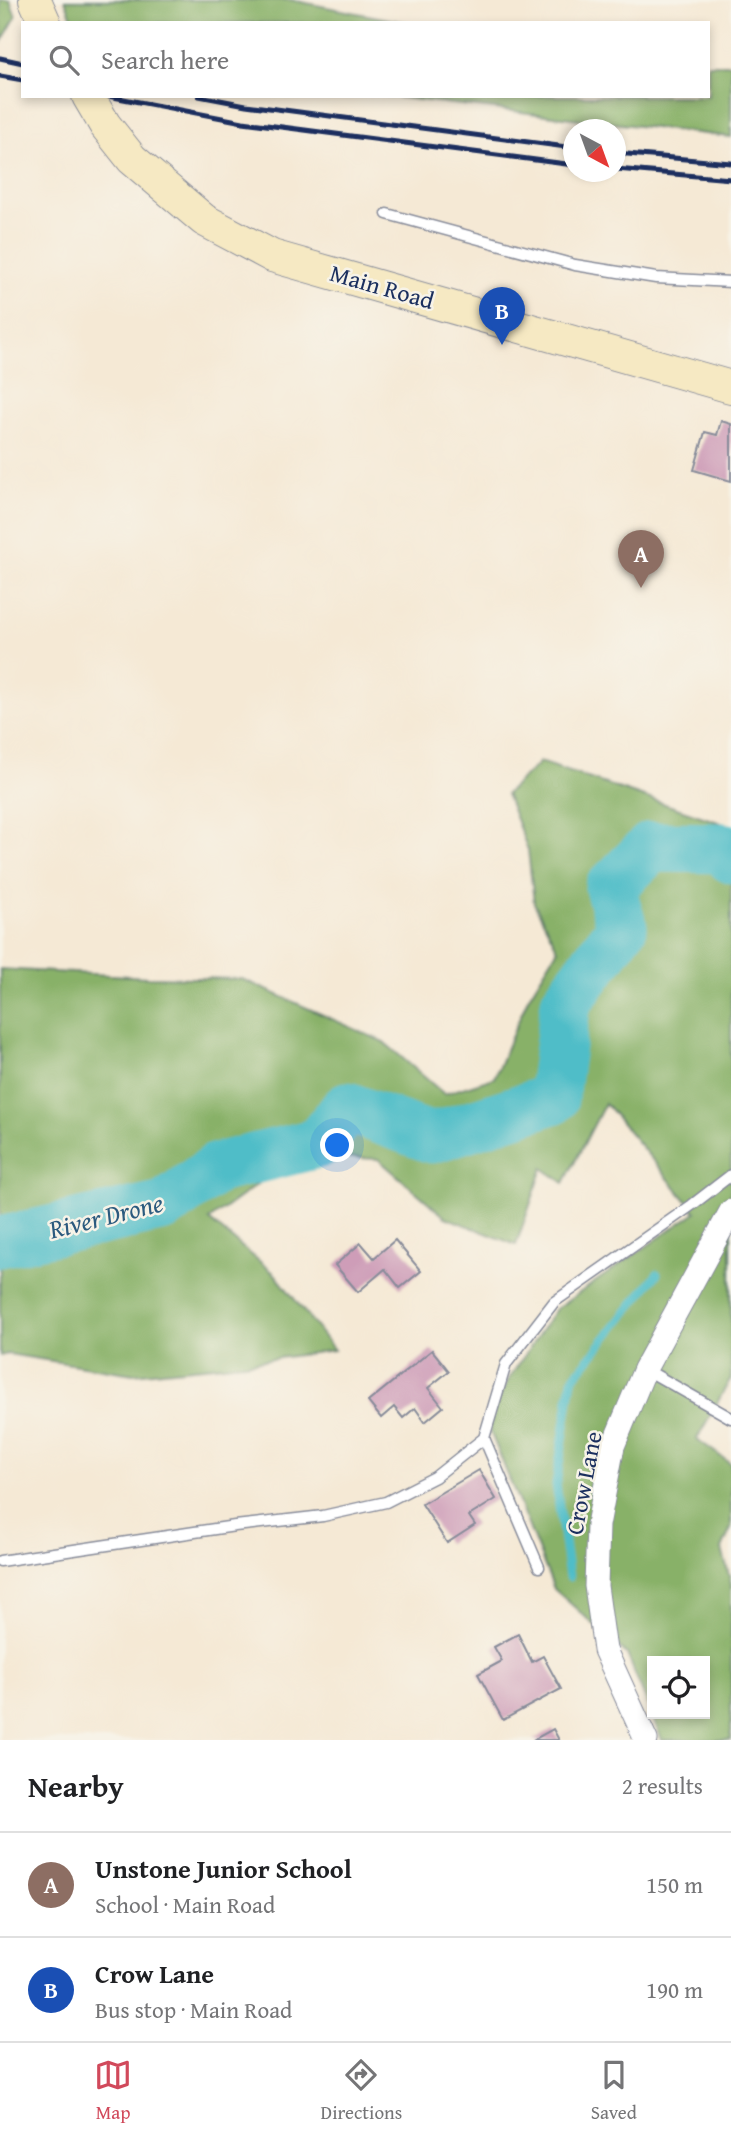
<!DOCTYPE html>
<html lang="en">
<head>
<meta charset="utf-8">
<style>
	body { margin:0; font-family:"Gentium Book Plus",serif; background:#f2f2f2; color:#202124 }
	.controls { position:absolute; right:21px; bottom:21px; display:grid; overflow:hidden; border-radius:0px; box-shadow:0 4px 10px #0003 }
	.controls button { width:63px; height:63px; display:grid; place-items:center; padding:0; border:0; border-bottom:2px solid #e0e0e0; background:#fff; color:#202124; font:35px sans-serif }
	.compass { position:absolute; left:563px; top:119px; width:63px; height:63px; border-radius:50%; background:#fff; box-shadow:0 4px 10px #0003; rotate:139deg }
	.you { position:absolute; left:338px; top:1146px; width:24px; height:24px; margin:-18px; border:5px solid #fff; border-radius:50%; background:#1a73e8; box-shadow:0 0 0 10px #1a73e833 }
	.badge { display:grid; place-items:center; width:46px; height:46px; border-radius:50%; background:#d1495b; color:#fff; font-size:23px; font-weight:700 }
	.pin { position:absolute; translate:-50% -58px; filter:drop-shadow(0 2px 4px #0008) }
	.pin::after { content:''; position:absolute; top:37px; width:24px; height:21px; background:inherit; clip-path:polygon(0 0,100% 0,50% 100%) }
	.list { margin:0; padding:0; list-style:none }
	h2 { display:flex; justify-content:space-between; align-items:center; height:91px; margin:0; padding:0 28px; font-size:30px }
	h2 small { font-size:23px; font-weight:400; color:#757577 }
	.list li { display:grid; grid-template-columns:46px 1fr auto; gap:21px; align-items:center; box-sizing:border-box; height:105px; padding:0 28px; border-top:2px solid #e0e0e0 }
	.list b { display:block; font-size:26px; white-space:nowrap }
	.list p { margin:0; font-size:23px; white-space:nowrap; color:#757577 }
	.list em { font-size:23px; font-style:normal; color:#757577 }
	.icon { flex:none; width:38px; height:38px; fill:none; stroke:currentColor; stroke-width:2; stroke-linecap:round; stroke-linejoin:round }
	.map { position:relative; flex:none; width:731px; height:1740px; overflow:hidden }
	.search { position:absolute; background:#fff; box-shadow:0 4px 10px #0003; left:21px; right:21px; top:21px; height:77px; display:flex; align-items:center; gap:18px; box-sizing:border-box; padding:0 24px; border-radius:0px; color:#757577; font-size:26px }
	.sheet { height:301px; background:#fff }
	nav { display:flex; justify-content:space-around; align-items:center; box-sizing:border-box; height:98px; border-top:2px solid #e0e0e0; background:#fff; font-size:19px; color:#757577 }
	nav a { display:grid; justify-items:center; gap:4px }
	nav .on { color:#d1495b }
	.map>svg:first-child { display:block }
	.forest { fill:#88b168; stroke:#527063; stroke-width:2; fill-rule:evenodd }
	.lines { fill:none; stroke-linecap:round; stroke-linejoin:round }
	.stream { stroke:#50bdc8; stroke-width:9 }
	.river { stroke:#50bdc8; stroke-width:51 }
	.building { fill:#ce9db8 }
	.lane-casing { stroke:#888c9a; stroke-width:13 }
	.street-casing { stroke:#888c9a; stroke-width:25 }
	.secondary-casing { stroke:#888c9a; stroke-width:34 }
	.lane { stroke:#fff; stroke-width:10 }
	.street { stroke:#fff; stroke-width:23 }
	.secondary { stroke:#f6e9c3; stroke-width:32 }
	.rail { stroke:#1b2f5e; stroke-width:5 }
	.labels { text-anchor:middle; stroke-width:5; stroke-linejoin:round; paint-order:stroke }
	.street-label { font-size:24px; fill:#1b2f5e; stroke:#f7f3e8 }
	.water-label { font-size:26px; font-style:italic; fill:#2b5a7e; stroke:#f7f3e8 }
</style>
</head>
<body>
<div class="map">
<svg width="731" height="1740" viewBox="0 0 731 1740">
	<rect width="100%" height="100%" fill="#f7f3e8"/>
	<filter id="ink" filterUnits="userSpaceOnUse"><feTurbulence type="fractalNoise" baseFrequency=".0143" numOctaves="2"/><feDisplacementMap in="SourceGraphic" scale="14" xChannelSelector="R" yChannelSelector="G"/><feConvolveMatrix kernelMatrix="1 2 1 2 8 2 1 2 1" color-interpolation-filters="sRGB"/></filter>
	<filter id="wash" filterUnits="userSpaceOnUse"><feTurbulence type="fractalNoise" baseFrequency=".00686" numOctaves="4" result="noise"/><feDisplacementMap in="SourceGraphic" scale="28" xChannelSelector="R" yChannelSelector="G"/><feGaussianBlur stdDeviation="1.57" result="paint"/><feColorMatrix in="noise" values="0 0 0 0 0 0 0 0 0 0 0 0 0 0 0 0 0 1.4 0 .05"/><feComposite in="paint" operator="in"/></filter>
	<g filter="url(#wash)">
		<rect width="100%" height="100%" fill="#f5e9d5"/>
		<!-- forest -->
		<g class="forest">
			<polygon points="0,0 10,0 16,17 2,41"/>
			<polygon points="65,0 291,0 408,23 74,23"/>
			<polygon points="708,64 731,64 731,137 386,96 708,96"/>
			<path d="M 540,762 L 721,823 L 731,832 L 731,1378 L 697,1439 L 731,1464 L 731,1528 L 722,1549 L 731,1584 L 731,1740 L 662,1740 L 627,1654 L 554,1589 L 486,1421 L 510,1377 L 556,1309 L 696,1212 L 605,1103 L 564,1183 L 543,1168 L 516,1245 L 445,1217 L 378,1159 L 337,1157 L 262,1181 L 209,1220 L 275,1274 L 334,1350 L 244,1363 L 133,1374 L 8,1354 L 0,1356 L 0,969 L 148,977 L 242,979 L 384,1042 L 444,1094 L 494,1078 L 528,998 L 558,949 L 534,903 L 528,850 L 506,794 ZM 652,1661 L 705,1661 L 705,1714 L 652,1714 Z"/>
		</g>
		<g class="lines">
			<!-- stream -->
			<polyline class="stream" points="569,1577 556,1484 572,1380 657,1274"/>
			<!-- river -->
			<polyline class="river" points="0,1242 164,1206 217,1168 318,1143 347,1107 432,1138 553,1099 566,1002 622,927 610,888 651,847 723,848 731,858"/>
		</g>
		<g id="blocks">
			<!-- building -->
			<g class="building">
				<polygon points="721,421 731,424 731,481 694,470 705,432 717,435"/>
				<polygon points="395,1240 421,1271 400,1288 385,1269 358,1292 335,1265 361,1243 374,1258"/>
				<polygon points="432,1350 449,1371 428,1388 443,1407 425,1422 415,1408 403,1418 394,1407 381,1418 368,1402"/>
				<polygon points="479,1470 496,1499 469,1516 475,1525 447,1543 422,1504"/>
				<polygon points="518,1634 532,1662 543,1656 561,1689 503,1720 478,1674 502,1661 494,1647"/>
				<polygon points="553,1729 559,1740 533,1740"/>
			</g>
		</g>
	</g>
	<g filter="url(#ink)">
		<use href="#blocks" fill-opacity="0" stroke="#888c9a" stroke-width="2"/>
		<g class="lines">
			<defs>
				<g id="lane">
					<polyline points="387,214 575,265 656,278 731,282"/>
					<polyline points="645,1369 731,1418"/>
					<polyline points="484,1438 539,1567"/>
					<polyline points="0,1561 235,1526 323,1516 386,1502 435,1477 484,1438 506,1364 554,1302 692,1205 731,1175"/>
				</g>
				<polyline id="street" points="646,1740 605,1650 596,1586 598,1525 613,1446 645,1369 731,1211"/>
				<g id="secondary">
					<polyline points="35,0 45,23"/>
					<polyline points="88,96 105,125 132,159 204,220 272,256 731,387"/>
				</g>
			</defs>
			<!-- lane casing -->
			<use href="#lane" class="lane-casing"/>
			<!-- street casing -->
			<use href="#street" class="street-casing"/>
			<!-- secondary casing -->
			<use href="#secondary" class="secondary-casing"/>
			<!-- lane -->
			<use href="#lane" class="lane"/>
			<!-- street -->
			<use href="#street" class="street"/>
			<!-- secondary -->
			<use href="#secondary" class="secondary"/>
			<!-- rail -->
			<g class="rail">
				<polyline points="0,58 23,63"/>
				<polyline points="0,76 23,80"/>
				<polyline points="108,96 243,122 574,165"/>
				<polyline points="199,96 246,105 574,148"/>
				<polyline points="616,153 731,163"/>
				<polyline points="616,169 731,179"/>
			</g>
		</g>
	</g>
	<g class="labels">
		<!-- street labels -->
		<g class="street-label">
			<text transform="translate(382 287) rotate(16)" y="8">Main Road</text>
			<text transform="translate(584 1483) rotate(-79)" y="8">Crow Lane</text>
		</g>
		<!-- water labels -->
		<g class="water-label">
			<text transform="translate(106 1216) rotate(-14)" y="9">River Drone</text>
		</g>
	</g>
</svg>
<div class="controls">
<button><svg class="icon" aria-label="locate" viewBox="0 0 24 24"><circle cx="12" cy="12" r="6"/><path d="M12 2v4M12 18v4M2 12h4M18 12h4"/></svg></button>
</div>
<svg class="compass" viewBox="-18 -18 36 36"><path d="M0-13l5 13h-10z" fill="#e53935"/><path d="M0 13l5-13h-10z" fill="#757577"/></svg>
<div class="you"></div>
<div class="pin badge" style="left:641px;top:588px;background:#8d6e63">A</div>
<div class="pin badge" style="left:502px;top:345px;background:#1a4fb4">B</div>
<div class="search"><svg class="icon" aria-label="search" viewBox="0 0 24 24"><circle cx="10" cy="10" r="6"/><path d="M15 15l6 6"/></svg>Search here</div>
</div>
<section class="sheet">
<h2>Nearby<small>2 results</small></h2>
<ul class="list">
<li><span class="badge" style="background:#8d6e63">A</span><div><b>Unstone Junior School</b><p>School · Main Road</p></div><em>150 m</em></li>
<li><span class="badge" style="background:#1a4fb4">B</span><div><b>Crow Lane</b><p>Bus stop · Main Road</p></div><em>190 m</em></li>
</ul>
</section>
<nav>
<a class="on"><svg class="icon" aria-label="map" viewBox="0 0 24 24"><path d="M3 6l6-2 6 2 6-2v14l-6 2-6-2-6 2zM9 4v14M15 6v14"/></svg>Map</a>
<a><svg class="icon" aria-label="directions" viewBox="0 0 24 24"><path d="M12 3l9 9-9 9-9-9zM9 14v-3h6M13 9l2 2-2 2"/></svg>Directions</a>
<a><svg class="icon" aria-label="saved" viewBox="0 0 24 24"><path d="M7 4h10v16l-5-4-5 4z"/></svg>Saved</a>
</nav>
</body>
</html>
